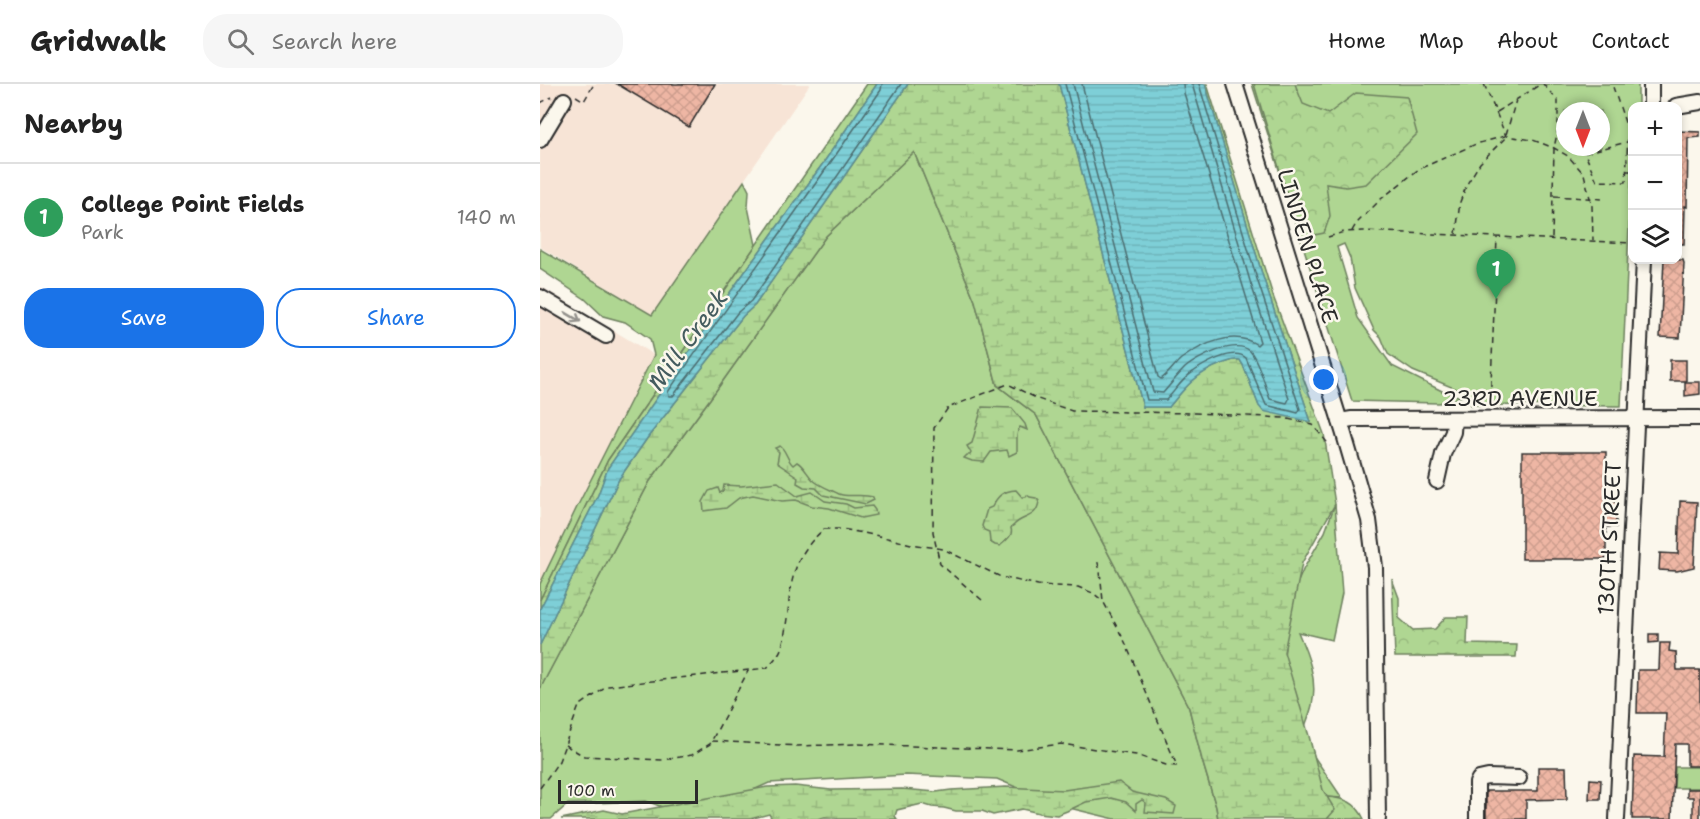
<!DOCTYPE html>
<html lang="en">
<head>
<meta charset="utf-8">
<style>
	body { margin:0; font-family:"Shantell Sans",sans-serif; background:#f6f6f6; color:#222 }
	.controls { position:absolute; right:18px; top:18px; display:grid; overflow:hidden; border-radius:12px; box-shadow:0 3px 9px #0003 }
	.controls button { width:54px; height:54px; display:grid; place-items:center; padding:0; border:0; border-bottom:2px solid #e0e0e0; background:#fff; color:#222; font:30px sans-serif }
	.compass { position:absolute; left:1016px; top:18px; width:54px; height:54px; border-radius:50%; background:#fff; box-shadow:0 3px 9px #0003; rotate:180deg }
	.scale { position:absolute; left:18px; bottom:15px; width:140px; box-sizing:border-box; padding-left:6px; border:3px solid #2b2b2b; border-top:0; font-size:16px; line-height:21px; white-space:nowrap; color:#2b2b2b; -webkit-text-stroke:4px #fbf7ec; paint-order:stroke }
	.you { position:absolute; left:784px; top:296px; width:21px; height:21px; margin:-15px; border:4px solid #fff; border-radius:50%; background:#1a73e8; box-shadow:0 0 0 9px #1a73e833 }
	.badge { display:grid; place-items:center; width:39px; height:39px; border-radius:50%; background:#1a73e8; color:#fff; font-size:20px; font-weight:700 }
	.pin { position:absolute; translate:-50% -50px; filter:drop-shadow(0 2px 3px #0008) }
	.pin::after { content:''; position:absolute; top:32px; width:21px; height:18px; background:inherit; clip-path:polygon(0 0,100% 0,50% 100%) }
	.list { margin:0; padding:0; list-style:none }
	h2 { display:flex; justify-content:space-between; align-items:center; height:78px; margin:0; padding:0 24px; font-size:26px }
	h2 small { font-size:20px; font-weight:400; color:#767676 }
	.list li { display:grid; grid-template-columns:39px 1fr auto; gap:18px; align-items:center; box-sizing:border-box; height:108px; padding:0 24px; border-top:2px solid #e0e0e0 }
	.list b { display:block; font-size:22px; white-space:nowrap }
	.list p { margin:0; font-size:20px; white-space:nowrap; color:#767676 }
	.list em { font-size:20px; font-style:normal; color:#767676 }
	.actions { display:flex; gap:12px; padding:18px 24px }
	.actions a { flex:1; padding:14px 0; border:2px solid #1a73e8; border-radius:24px; text-align:center; font-size:21px; color:#1a73e8 }
	.actions .main { background:#1a73e8; color:#fff }
	.icon { flex:none; width:33px; height:33px; fill:none; stroke:currentColor; stroke-width:2; stroke-linecap:round; stroke-linejoin:round }
	.map { position:relative; flex:none; width:1160px; height:735px; overflow:hidden }
	header { display:flex; align-items:center; gap:36px; box-sizing:border-box; height:84px; padding:0 30px; background:#fff; border-bottom:2px solid #e0e0e0 }
	header strong { font-size:28px }
	nav { display:flex; gap:33px; margin-inline-start:auto; font-size:21px }
	.search { width:420px; height:54px; background:#f6f6f6; display:flex; align-items:center; gap:15px; box-sizing:border-box; padding:0 21px; border-radius:24px; color:#767676; font-size:22px }
	main { display:flex }
	aside { flex:1; background:#fff }
	.map>svg:first-child { display:block }
	.built { fill:#f7e4d6 }
	.green { fill:#afd692; stroke:#6d805e; stroke-width:1.5; fill-rule:evenodd }
	.forest { fill:url(#forest-crowns); stroke:#6d805e; stroke-width:1.5 }
	.wetland { fill:url(#wetland-marsh); stroke:#6d805e; stroke-width:1.5 }
	.water { fill:url(#water-rules); stroke:#5d8d92; stroke-width:1.5 }
	.lines { fill:none; stroke-linecap:round; stroke-linejoin:round }
	.shore { stroke:#4c6d70; stroke-width:1.5 }
	.building { fill:url(#building-cross-hatch); stroke:#2b2b2b; stroke-width:1.5 }
	.minor-casing { stroke:#2b2b2b; stroke-width:18 }
	.path { stroke:#2b2b2b; stroke-width:1.5; stroke-dasharray:6 4.5; stroke-linecap:butt }
	.minor { stroke:#fbf7ec; stroke-width:14 }
	.oneway { stroke:#93918c }
	.labels { text-anchor:middle; stroke-width:5; stroke-linejoin:round; paint-order:stroke }
	.street-label { font-size:22px; fill:#2b2b2b; stroke:#fbf7ec }
	.water-label { font-size:24px; font-style:italic; fill:#445c5f; stroke:#fbf7ec }
</style>
</head>
<body>
<header>
<strong>Gridwalk</strong>
<div class="search"><svg class="icon" aria-label="search" viewBox="0 0 24 24"><circle cx="10" cy="10" r="6"/><path d="M15 15l6 6"/></svg>Search here</div>
<nav><a>Home</a><a>Map</a><a>About</a><a>Contact</a></nav>
</header>
<main>
<aside>
<h2>Nearby<small></small></h2>
<ul class="list">
<li><span class="badge" style="background:#2e9e5b">1</span><div><b>College Point Fields</b><p>Park</p></div><em>140 m</em></li>
</ul>
<div class="actions"><a class="main">Save</a><a>Share</a></div>
</aside>
<div class="map">
<svg width="1160" height="735" viewBox="0 0 1160 735">
	<defs>
		<pattern id="forest-crowns" width="20" height="18" patternUnits="userSpaceOnUse" patternTransform="scale(1.5)"><rect width="20" height="18" fill="#afd692"/><path d="M2 6a3 3 0 1 1 6 0M12 15a3 3 0 1 1 6 0" fill="none" stroke="#97b87e"/></pattern>
		<pattern id="wetland-marsh" width="20" height="14" patternUnits="userSpaceOnUse" patternTransform="scale(1.5)"><rect width="20" height="14" fill="#afd692"/><path d="M1 5h8M5 5V1M11 12h8M15 12V8" fill="none" stroke="#97b87e"/></pattern>
		<pattern id="water-rules" width="6" height="5" patternUnits="userSpaceOnUse" patternTransform="scale(1.5)"><rect width="6" height="5" fill="#7ecfd7"/><path d="M0 2.5h6" fill="none" stroke="#6db2b9"/></pattern>
		<pattern id="building-cross-hatch" width="8" height="8" patternUnits="userSpaceOnUse" patternTransform="scale(1.5)"><rect width="8" height="8" fill="#eeb6a4"/><path d="M0 0l8 8M0 8l8-8" fill="none" stroke="#cc9d8d"/></pattern>
	</defs>
	<rect width="100%" height="100%" fill="#fbf7ec"/>
	<filter id="ink" filterUnits="userSpaceOnUse"><feTurbulence type="fractalNoise" baseFrequency=".0167" numOctaves="2"/><feDisplacementMap in="SourceGraphic" scale="12" xChannelSelector="R" yChannelSelector="G"/><feConvolveMatrix kernelMatrix="1 2 1 2 8 2 1 2 1" color-interpolation-filters="sRGB"/></filter>
	<g filter="url(#ink)">
		<!-- built -->
		<g class="built">
			<polygon points="0,0 270,0 112,231 0,163"/>
			<polygon points="0,202 114,271 0,508"/>
		</g>
		<!-- green -->
		<g class="green">
			<path d="M 712,0 L 1098,0 L 1098,22 L 1092,22 L 1092,75 L 1081,322 L 931,321 L 926,309 L 873,287 L 848,270 L 841,253 L 834,246 L 815,204 L 810,174 L 804,160 L 797,163 L 818,234 L 852,282 L 902,307 L 921,313 L 899,319 L 812,317 ZM 1025,27 L 1061,27 L 1061,63 L 1025,63 Z"/>
			<polygon points="374,68 435,217 457,301 496,331 649,624 662,676 676,723 678,735 575,735 521,722 457,695 366,691 229,699 164,728 139,729 106,717 28,720 11,735 0,735 0,605 110,397 175,308 286,152"/>
			<polygon points="204,97 209,107 208,123 216,161 68,376 0,516 0,500 37,423 114,271 110,255 85,238 63,232 45,215 0,185 0,165 112,231"/>
			<path d="M 795,420 L 802,509 L 792,556 L 758,548 C 768,571 778,596 772,621 C 770,630 766,639 763,648 L 775,674 L 802,714 L 786,713 L 776,722 L 743,583 L 750,516 L 764,484 L 785,448 Z"/>
			<polygon points="1135,683 1160,683 1160,704 1134,704"/>
		</g>
		<!-- forest -->
		<g class="forest">
			<polygon points="714,0 755,0 763,20 788,30 816,9 867,13 877,50 826,100 806,103 786,100 790,132 784,149 760,154"/>
			<polygon points="852,495 859,514 859,534 873,546 895,545 906,533 928,533 927,560 977,561 976,573 855,573"/>
			<path d="M 786,713 C 805,714 816,718 824,735 L 772,735 Z"/>
		</g>
		<!-- wetland -->
		<g class="wetland">
			<polygon points="327,0 337,0 284,78 189,210 68,384 58,411 0,525 0,516 68,376"/>
			<path d="M 368,0 L 519,0 L 603,323 L 629,323 C 646,302 656,289 681,280 C 688,278 693,275 700,276 L 703,281 L 719,322 L 771,338 L 723,193 L 665,0 L 667,0 L 733,212 L 784,350 L 795,420 L 762,479 L 744,568 L 769,652 L 783,706 L 795,726 L 787,735 L 678,735 L 676,723 L 662,676 L 649,624 L 496,331 L 457,301 L 435,217 L 374,68 L 286,152 L 175,308 L 110,397 L 0,605 L 0,561 L 79,395 L 108,353 L 203,232 L 215,221 Z"/>
			<polygon points="442,323 472,324 485,340 487,346 480,343 478,346 477,352 477,368 469,372 467,366 451,368 444,378 432,377 424,374 427,371 430,371 431,369 427,362 432,359"/>
			<path d="M 240,362 C 246,366 247,376 253,381 L 257,378 C 264,382 267,390 273,396 C 280,402 291,406 299,410 C 310,414 320,409 333,413 L 334,416 L 326,420 L 283,411 L 276,404 L 264,403 L 257,399 L 258,393 L 237,379 L 239,368 L 235,364 Z"/>
			<polygon points="238,398 257,412 272,408 285,417 306,420 314,424 332,422 335,426 336,431 321,434 289,424 272,422 256,416 242,417 213,411 199,414 186,424 164,427 163,418 169,407 178,404 180,409 183,407 184,401 201,402"/>
			<path d="M 476,406 L 482,413 L 486,413 L 487,411 L 490,413 L 496,414 L 499,417 C 497,435 483,431 474,441 C 468,446 473,443 471,450 C 469,455 464,458 460,462 L 455,461 L 450,458 L 449,448 L 444,446 L 442,442 L 447,425 L 452,423 C 458,411 463,407 476,406 Z"/>
			<polygon points="579,698 592,708 626,716 636,722 634,730 605,728 606,719 602,716 596,720 596,727 586,718 571,714 546,718 527,727 517,731 499,729 482,725 453,731 442,727 416,727 404,724 392,723 382,720 357,726 355,732 357,735 299,735 285,733 277,735 232,735 229,730 210,735 21,735 64,726 82,730 227,703 255,702 291,706 362,705 396,708 411,706 466,703 524,706"/>
		</g>
		<!-- water -->
		<g class="water">
			<polygon points="337,0 368,0 215,221 203,232 108,353 79,395 0,561 0,525 58,411 68,384 189,210 284,78"/>
			<path d="M 519,0 L 665,0 L 723,193 L 771,338 L 723,327 L 719,322 L 703,281 L 700,276 C 693,275 688,278 681,280 C 656,290 646,302 629,323 L 603,323 Z"/>
		</g>
		<g class="lines">
			<!-- shore -->
			<g class="shore">
				<path d="M 342,0 L 341,6 C 271,108 198,207 128,308 L 129,312 L 133,312 L 198,228 L 211,217 L 361,0"/>
				<path d="M 525,0 L 607,316 L 626,316 C 635,307 642,295 653,288 C 664,280 694,263 706,274 L 726,321 L 758,329 L 760,325 L 717,195 L 659,0"/>
				<path d="M 533,0 L 613,308 L 623,309 C 630,301 637,292 645,284 C 656,274 696,254 710,267 C 719,277 725,302 730,315 L 747,319 L 749,315 L 710,197 L 652,0"/>
				<path d="M 542,0 L 618,293 L 621,295 C 629,290 634,281 641,275 C 662,260 694,245 717,261 L 720,258 L 644,9 L 643,0"/>
			</g>
		</g>
		<!-- building -->
		<g class="building">
			<polygon points="77,0 175,0 149,43"/>
			<polygon points="1137,47 1160,48 1160,53 1148,54 1147,123 1145,122 1144,160 1137,160"/>
			<polygon points="1124,176 1143,176 1144,179 1140,254 1120,253"/>
			<rect x="1130" y="276" width="16" height="21"/>
			<polygon points="1145,298 1160,298 1160,310 1145,312"/>
			<polygon points="982,368 1066,368 1066,418 1076,418 1076,443 1066,443 1066,475 982,475"/>
			<polygon points="1140,417 1157,418 1154,483 1137,487 1119,486 1120,469 1138,470"/>
			<polygon points="1109,550 1118,550 1118,558 1109,559"/>
			<polygon points="1120,559 1130,559 1129,567 1136,568 1137,586 1160,586 1160,682 1147,682 1147,660 1135,660 1132,735 1092,735 1094,672 1124,673 1126,629 1097,629 1098,586 1119,586"/>
			<polygon points="998,683 1026,683 1027,715 986,716 986,735 946,735 946,707 998,707"/>
			<polygon points="1050,695 1061,696 1060,715 1049,715"/>
			<polygon points="1147,705 1160,705 1160,735 1153,735 1153,713 1147,713"/>
		</g>
		<g class="lines">
			<defs>
				<g id="minor">
					<polyline points="695,0 803,347 829,436 835,483 838,735"/>
					<polyline points="1111,22 1111,0"/>
					<polyline points="1136,22 1160,18"/>
					<polyline points="0,56 24,16"/>
					<polyline points="0,213 66,252"/>
					<polyline points="800,337 812,335 1160,334"/>
					<polyline points="897,397 903,370 913,348 914,335"/>
					<polyline points="937,735 937,699 939,695 948,693 979,694"/>
					<polyline points="1077,735 1104,176"/>
				</g>
			</defs>
			<!-- minor casing -->
			<use href="#minor" class="minor-casing"/>
			<!-- path -->
			<g class="path">
				<polyline points="944,0 966,52 993,56 1014,64 1028,72 1044,90 1052,122 1053,156"/>
				<polyline points="1003,0 1018,17 1018,45 1025,44"/>
				<polyline points="36,12 44,17 54,0"/>
				<polyline points="0,19 12,13"/>
				<polyline points="957,28 1001,0"/>
				<polyline points="1042,63 1057,97 1086,98 1088,47 1072,0"/>
				<polyline points="1045,69 1087,58"/>
				<polyline points="1087,87 1092,87"/>
				<polyline points="1014,112 1062,115"/>
				<polyline points="812,147 816,140 841,115 879,85 936,60 965,52"/>
				<polyline points="916,150 920,118 927,100 940,79 965,54 976,16"/>
				<polyline points="788,153 804,148 823,147 1092,159"/>
				<polyline points="1012,154 1014,64 1018,45"/>
				<polyline points="950,323 957,154"/>
				<polyline points="442,516 400,480 393,448 394,344 408,324 468,300 498,315 532,327 655,329 744,334 773,341 790,362"/>
				<polyline points="172,657 258,662 317,660 477,666 521,660 596,671 626,681 637,682 585,558 563,517 560,487 557,475"/>
				<polyline points="25,661 44,672 123,676 152,671 170,660 208,587"/>
				<path d="M 0,704 L 19,677 L 39,622 L 68,602 L 227,584 C 232,578 239,571 241,565 C 245,554 246,539 248,528 C 251,491 256,470 284,445 L 302,445 L 339,452 L 371,460 L 403,465 L 461,493 L 498,501 L 538,503 L 553,509 L 563,517"/>
			</g>
			<!-- minor -->
			<use href="#minor" class="minor"/>
		</g>
		<!-- one-way arrows -->
		<defs><path id="oneway-shaft" d="M-6 0H5M1.5-3L5.5 0L1.5 3" fill="none" stroke-width="1.6" stroke-linecap="round" stroke-linejoin="round" transform="scale(1.5)"/></defs>
		<use class="oneway" href="#oneway-shaft" transform="translate(33 233) rotate(31)"/>
	</g>
	<g class="labels">
		<!-- street labels -->
		<g class="street-label">
			<text transform="translate(768 162) rotate(73)" y="8">LINDEN PLACE</text>
			<text x="980" y="322">23RD AVENUE</text>
			<text transform="translate(1069 454) rotate(-87)" y="8">130TH STREET</text>
		</g>
		<!-- water labels -->
		<g class="water-label">
			<text transform="translate(148 256) rotate(-54)" y="8">Mill Creek</text>
		</g>
	</g>
</svg>
<div class="controls">
<button>+</button>
<button>−</button>
<button><svg class="icon" aria-label="layers" viewBox="0 0 24 24"><path d="M12 4l9 5-9 5-9-5zM3 14l9 5 9-5"/></svg></button>
</div>
<svg class="compass" viewBox="-18 -18 36 36"><path d="M0-13l5 13h-10z" fill="#e53935"/><path d="M0 13l5-13h-10z" fill="#767676"/></svg>
<div class="scale">100 m</div>
<div class="you"></div>
<div class="pin badge" style="left:956px;top:215px;background:#2e9e5b">1</div>
</div>
</main>
</body>
</html>
